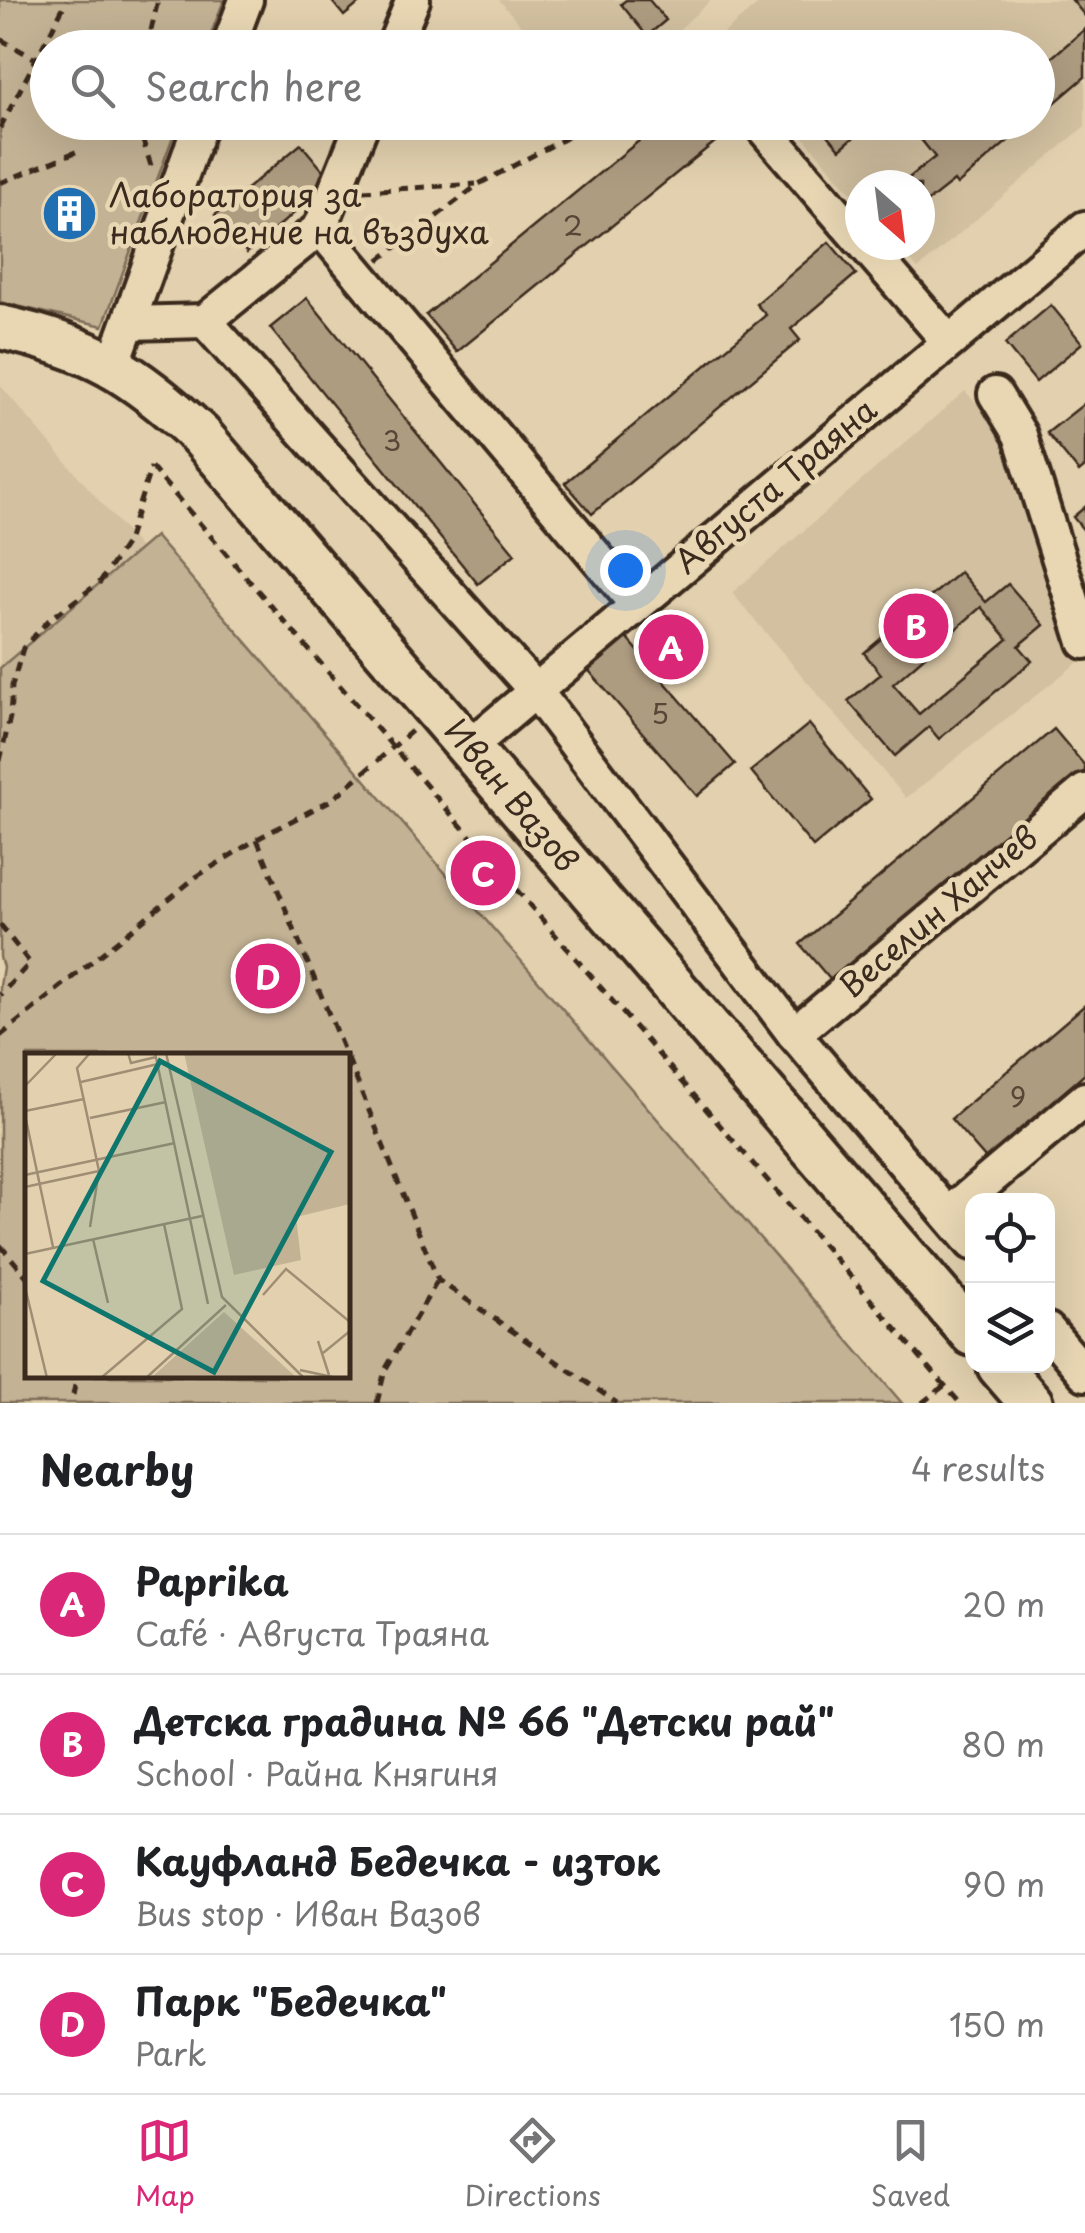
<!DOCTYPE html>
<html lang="en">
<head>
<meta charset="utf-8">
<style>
	body { margin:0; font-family:"Playpen Sans",sans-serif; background:#f2f2f2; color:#202124 }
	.controls { position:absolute; right:30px; bottom:30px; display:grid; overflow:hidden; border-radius:20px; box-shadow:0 10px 40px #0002 }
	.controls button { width:90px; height:90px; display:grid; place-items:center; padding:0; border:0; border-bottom:2px solid #e0e0e0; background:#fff; color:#202124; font:50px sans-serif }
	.compass { position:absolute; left:845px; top:170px; width:90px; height:90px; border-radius:50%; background:#fff; box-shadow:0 10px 40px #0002; rotate:152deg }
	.you { position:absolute; left:625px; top:570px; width:35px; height:35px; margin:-25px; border:8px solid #fff; border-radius:50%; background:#1a73e8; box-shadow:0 0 0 15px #1a73e833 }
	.badge { display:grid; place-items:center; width:65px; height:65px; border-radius:50%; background:#db2777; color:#fff; font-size:32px; font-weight:700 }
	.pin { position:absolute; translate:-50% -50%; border:5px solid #fff; box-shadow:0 2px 10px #0006 }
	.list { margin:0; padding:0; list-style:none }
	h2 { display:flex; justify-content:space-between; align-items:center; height:130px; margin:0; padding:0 40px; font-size:42px }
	h2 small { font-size:32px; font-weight:400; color:#757577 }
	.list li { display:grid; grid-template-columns:65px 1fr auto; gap:30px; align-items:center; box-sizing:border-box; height:140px; padding:0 40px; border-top:2px solid #e0e0e0 }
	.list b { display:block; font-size:38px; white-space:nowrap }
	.list p { margin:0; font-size:32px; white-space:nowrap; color:#757577 }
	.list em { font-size:32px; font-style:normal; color:#757577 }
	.icon { flex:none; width:55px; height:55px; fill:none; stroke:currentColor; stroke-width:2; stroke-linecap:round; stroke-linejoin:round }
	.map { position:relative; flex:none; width:1085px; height:1403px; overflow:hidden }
	.search { position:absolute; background:#fff; box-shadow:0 10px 40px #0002; left:30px; right:30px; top:30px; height:110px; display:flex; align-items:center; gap:25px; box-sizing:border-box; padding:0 35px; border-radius:55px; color:#757577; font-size:38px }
	.sheet { height:690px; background:#fff }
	nav { display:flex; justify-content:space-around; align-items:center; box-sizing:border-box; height:140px; border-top:2px solid #e0e0e0; background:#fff; font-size:28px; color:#757577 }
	nav a { display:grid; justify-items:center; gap:5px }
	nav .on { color:#db2777 }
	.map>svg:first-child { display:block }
	.built { fill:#d2c0a0 }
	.green { fill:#c3b294; stroke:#7f6e59; stroke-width:2.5; fill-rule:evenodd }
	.building { fill:#ae9c81; stroke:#3b2a1e; stroke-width:2.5; fill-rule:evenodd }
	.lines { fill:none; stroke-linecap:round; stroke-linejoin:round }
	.minor-casing { stroke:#3b2a1e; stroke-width:40 }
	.major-casing { stroke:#3b2a1e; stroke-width:50 }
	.path { stroke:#3b2a1e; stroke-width:5; stroke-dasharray:10 8; stroke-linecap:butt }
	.minor { stroke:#e9d7b4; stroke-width:32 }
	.major { stroke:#e9d7b4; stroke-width:42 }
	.labels { text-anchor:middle; stroke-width:9; stroke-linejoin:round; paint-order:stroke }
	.number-label { font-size:28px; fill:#584637 }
	.poi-label { font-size:32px; fill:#3b2a1e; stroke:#e9d7b4; text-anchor:start }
	.street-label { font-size:32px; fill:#3b2a1e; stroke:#e9d7b4 }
	.inset-road { fill:none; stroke:#9f8e74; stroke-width:2.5 }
	.view { fill:#0f766e; fill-opacity:0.15; stroke:#0f766e; stroke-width:5 }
	.inset-edge { fill:none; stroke:#3b2a1e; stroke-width:5 }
</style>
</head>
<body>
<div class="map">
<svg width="1085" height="1403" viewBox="0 0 1085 1403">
	<rect width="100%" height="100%" fill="#e2d0ae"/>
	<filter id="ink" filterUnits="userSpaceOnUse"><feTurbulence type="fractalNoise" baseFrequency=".01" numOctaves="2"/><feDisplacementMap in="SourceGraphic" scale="20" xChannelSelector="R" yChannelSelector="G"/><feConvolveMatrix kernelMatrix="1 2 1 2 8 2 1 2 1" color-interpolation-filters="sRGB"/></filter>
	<g filter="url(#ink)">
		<!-- built -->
		<g class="built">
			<polygon points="499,0 711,0 659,48 540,47"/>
			<polygon points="763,0 1085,0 1085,126 918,269 897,245 920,245 920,185 860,185 860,202 791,123 1038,122 1038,48 726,48 718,38"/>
			<polygon points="0,385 140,548 0,668"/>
			<polygon points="965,391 1019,448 1082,659 906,798 732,593"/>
		</g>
		<!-- green -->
		<g class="green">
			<polygon points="0,0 224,0 206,47 48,48 48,122 178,123 103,326 0,302"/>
			<path d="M 155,536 L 902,1403 L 0,1403 L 0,986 L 3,967 L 0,957 L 0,668 ZM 28,1056 L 348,1056 L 348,1376 L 28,1376 Z"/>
		</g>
		<!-- building -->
		<g class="building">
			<polygon points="331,0 363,0 344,16"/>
			<polygon points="626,0 649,0 666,20 647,36 621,4"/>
			<polygon points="1072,0 1085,0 1085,16"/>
			<polygon points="1085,29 1085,77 1038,117 1038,69"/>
			<polygon points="662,122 709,122 721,137 457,352 426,315"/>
			<polygon points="817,122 872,122 840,149"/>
			<polygon points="907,122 970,124 1030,122 957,185 954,181 920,208 920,185 900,185 935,157"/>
			<polygon points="301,144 332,181 247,253 215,215"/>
			<polygon points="66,206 78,214 74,222 61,214"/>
			<polygon points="829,242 856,274 791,329 800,340 592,514 565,483 766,315 756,304"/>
			<polygon points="307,298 515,554 478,584 270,328"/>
			<polygon points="1051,305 1082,343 1036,382 1005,344"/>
			<polygon points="1085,403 1085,467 1079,472 1047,433"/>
			<polygon points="1085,507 1085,532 1073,517"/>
			<path d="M 960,572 L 986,602 L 1008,584 L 1044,625 L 1019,646 L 1032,661 L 939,739 L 929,727 L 895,756 L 848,701 L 881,674 L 864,653 ZM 981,607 L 1008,639 L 919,714 L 893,684 Z"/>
			<polygon points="622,632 735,764 697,796 584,665"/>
			<polygon points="809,724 871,799 813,847 751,771"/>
			<polygon points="1054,729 1085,766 1085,771 834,984 800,944"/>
			<polygon points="1085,1005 1085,1074 986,1159 951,1119"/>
		</g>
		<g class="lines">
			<defs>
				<g id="minor">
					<polyline points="228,48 246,0"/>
					<polyline points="393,48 413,0"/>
					<polyline points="363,122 320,228 636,604"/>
					<polyline points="758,122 860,240"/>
					<polyline points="865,245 949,342"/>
					<polyline points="205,321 534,689 794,1034 972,1243"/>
					<polyline points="129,323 205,321 320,228"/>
					<polyline points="113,365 201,122"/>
					<polyline points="995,394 1020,435 1085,642"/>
					<polyline points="469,747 1085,228"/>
					<polyline points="794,1034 1085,791"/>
					<polyline points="948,1214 1085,1099"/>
					<polyline points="1048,1330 1085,1374"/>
				</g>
				<g id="major">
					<path d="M 0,327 C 91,347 133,372 200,435 L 972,1334"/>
					<polyline points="999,1366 1031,1403"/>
				</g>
			</defs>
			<!-- minor casing -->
			<use href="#minor" class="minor-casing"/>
			<!-- major casing -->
			<use href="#major" class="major-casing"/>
			<!-- path -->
			<g class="path">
				<polyline points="0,39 48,66"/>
				<polyline points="147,48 158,0"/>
				<polyline points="137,122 153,172"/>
				<polyline points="0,128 67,0"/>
				<polyline points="0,183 78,151"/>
				<polyline points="362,191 476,184"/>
				<polyline points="379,260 479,184 596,122"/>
				<polyline points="151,467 960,1403"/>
				<polyline points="0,761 10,717 12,686 23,648 49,620 100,582 127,542 151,467"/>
				<polyline points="257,839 346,1056"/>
				<polyline points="0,925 30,963 0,995"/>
				<polyline points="0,1036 196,877 257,839 333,799 414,729"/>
				<polyline points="348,1059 438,1280 617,1403"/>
				<polyline points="0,1245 28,1278"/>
				<polyline points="73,1395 77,1376"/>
				<polyline points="377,1403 385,1370 438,1280"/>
				<polyline points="922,1403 945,1385"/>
			</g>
			<!-- minor -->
			<use href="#minor" class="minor"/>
			<!-- major -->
			<use href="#major" class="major"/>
		</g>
	</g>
	<!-- icons -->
	<defs>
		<symbol id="building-disc" viewBox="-11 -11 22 22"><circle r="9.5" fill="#1f6fb2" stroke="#e9d7b4"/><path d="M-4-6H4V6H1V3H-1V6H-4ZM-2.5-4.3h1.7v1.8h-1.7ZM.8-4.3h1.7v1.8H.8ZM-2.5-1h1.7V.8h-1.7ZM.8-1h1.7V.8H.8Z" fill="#fff"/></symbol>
	</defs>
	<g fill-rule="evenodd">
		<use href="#building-disc" x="38" y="182" width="63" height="63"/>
	</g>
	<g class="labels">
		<!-- number labels -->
		<g class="number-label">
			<text x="573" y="236">2</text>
			<text x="392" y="451">3</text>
			<text x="660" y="724">5</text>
			<text x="1018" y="1107">9</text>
		</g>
		<!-- poi labels -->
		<g class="poi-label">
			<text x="109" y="207">Лаборатория за<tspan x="109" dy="37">наблюдение на въздуха</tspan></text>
		</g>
		<!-- street labels -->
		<g class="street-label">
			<text transform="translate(776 486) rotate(-40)" y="11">Августа Траяна</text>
			<text transform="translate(511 796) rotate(50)" y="11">Иван Вазов</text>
			<text transform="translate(939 912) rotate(-40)" y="11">Веселин Ханчев</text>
		</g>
	</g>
	<!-- overview -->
	<g transform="translate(25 1053)">
		<rect width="325" height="325" fill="#e2d0ae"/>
		<path d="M 159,0 L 325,0 L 325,151 L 271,164 L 276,207 L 209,222 ZM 199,259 L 272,325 L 126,325 Z" fill="#c3b294"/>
		<path class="inset-road" d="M 65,0 L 52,15 L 74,118 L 65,174M 103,0 L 106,10 L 131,4M 130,0 L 183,251M 141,0 L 197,244 L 279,325M 56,29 L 133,11M 0,33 L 32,0M 0,58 L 59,46M 0,62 L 28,194M 65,65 L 141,49M 0,122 L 150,90M 0,134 L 74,118M 68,186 L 83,250M 0,201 L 177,163M 0,234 L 22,325M 238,242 L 261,216 L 325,269M 293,288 L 304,322M 298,300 L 325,278M 275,317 L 312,325M 76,325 L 157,256 L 139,171M 121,325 L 201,252"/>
		<path class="view" d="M 135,8 L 306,99 L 189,319 L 18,228 Z"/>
		<rect width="325" height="325" class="inset-edge"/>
	</g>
</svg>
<div class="controls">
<button><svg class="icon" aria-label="locate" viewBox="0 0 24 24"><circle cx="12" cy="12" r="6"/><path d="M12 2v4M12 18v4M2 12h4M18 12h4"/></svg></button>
<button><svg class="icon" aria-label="layers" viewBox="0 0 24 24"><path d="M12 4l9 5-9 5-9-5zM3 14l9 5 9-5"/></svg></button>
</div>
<svg class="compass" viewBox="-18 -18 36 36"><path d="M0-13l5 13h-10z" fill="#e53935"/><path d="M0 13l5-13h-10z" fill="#757577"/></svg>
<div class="you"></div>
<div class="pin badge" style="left:671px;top:647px">A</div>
<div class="pin badge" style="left:916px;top:626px">B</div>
<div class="pin badge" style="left:483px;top:873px">C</div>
<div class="pin badge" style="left:268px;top:976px">D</div>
<div class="search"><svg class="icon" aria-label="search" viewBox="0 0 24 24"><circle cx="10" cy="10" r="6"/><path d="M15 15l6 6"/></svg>Search here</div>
</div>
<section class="sheet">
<h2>Nearby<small>4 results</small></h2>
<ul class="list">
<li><span class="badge">A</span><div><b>Paprika</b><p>Café · Августа Траяна</p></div><em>20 m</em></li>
<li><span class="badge">B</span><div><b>Детска градина № 66 &quot;Детски рай&quot;</b><p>School · Райна Княгиня</p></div><em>80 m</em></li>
<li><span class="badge">C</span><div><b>Кауфланд Бедечка - изток</b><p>Bus stop · Иван Вазов</p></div><em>90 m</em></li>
<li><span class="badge">D</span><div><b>Парк &quot;Бедечка&quot;</b><p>Park</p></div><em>150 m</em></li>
</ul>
</section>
<nav>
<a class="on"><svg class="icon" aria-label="map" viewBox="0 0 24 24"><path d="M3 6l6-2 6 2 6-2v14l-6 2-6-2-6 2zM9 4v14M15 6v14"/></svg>Map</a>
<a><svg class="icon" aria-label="directions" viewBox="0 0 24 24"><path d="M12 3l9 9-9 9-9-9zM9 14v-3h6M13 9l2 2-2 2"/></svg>Directions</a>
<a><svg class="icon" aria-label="saved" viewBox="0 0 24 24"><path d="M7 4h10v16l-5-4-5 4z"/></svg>Saved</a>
</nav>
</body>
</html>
